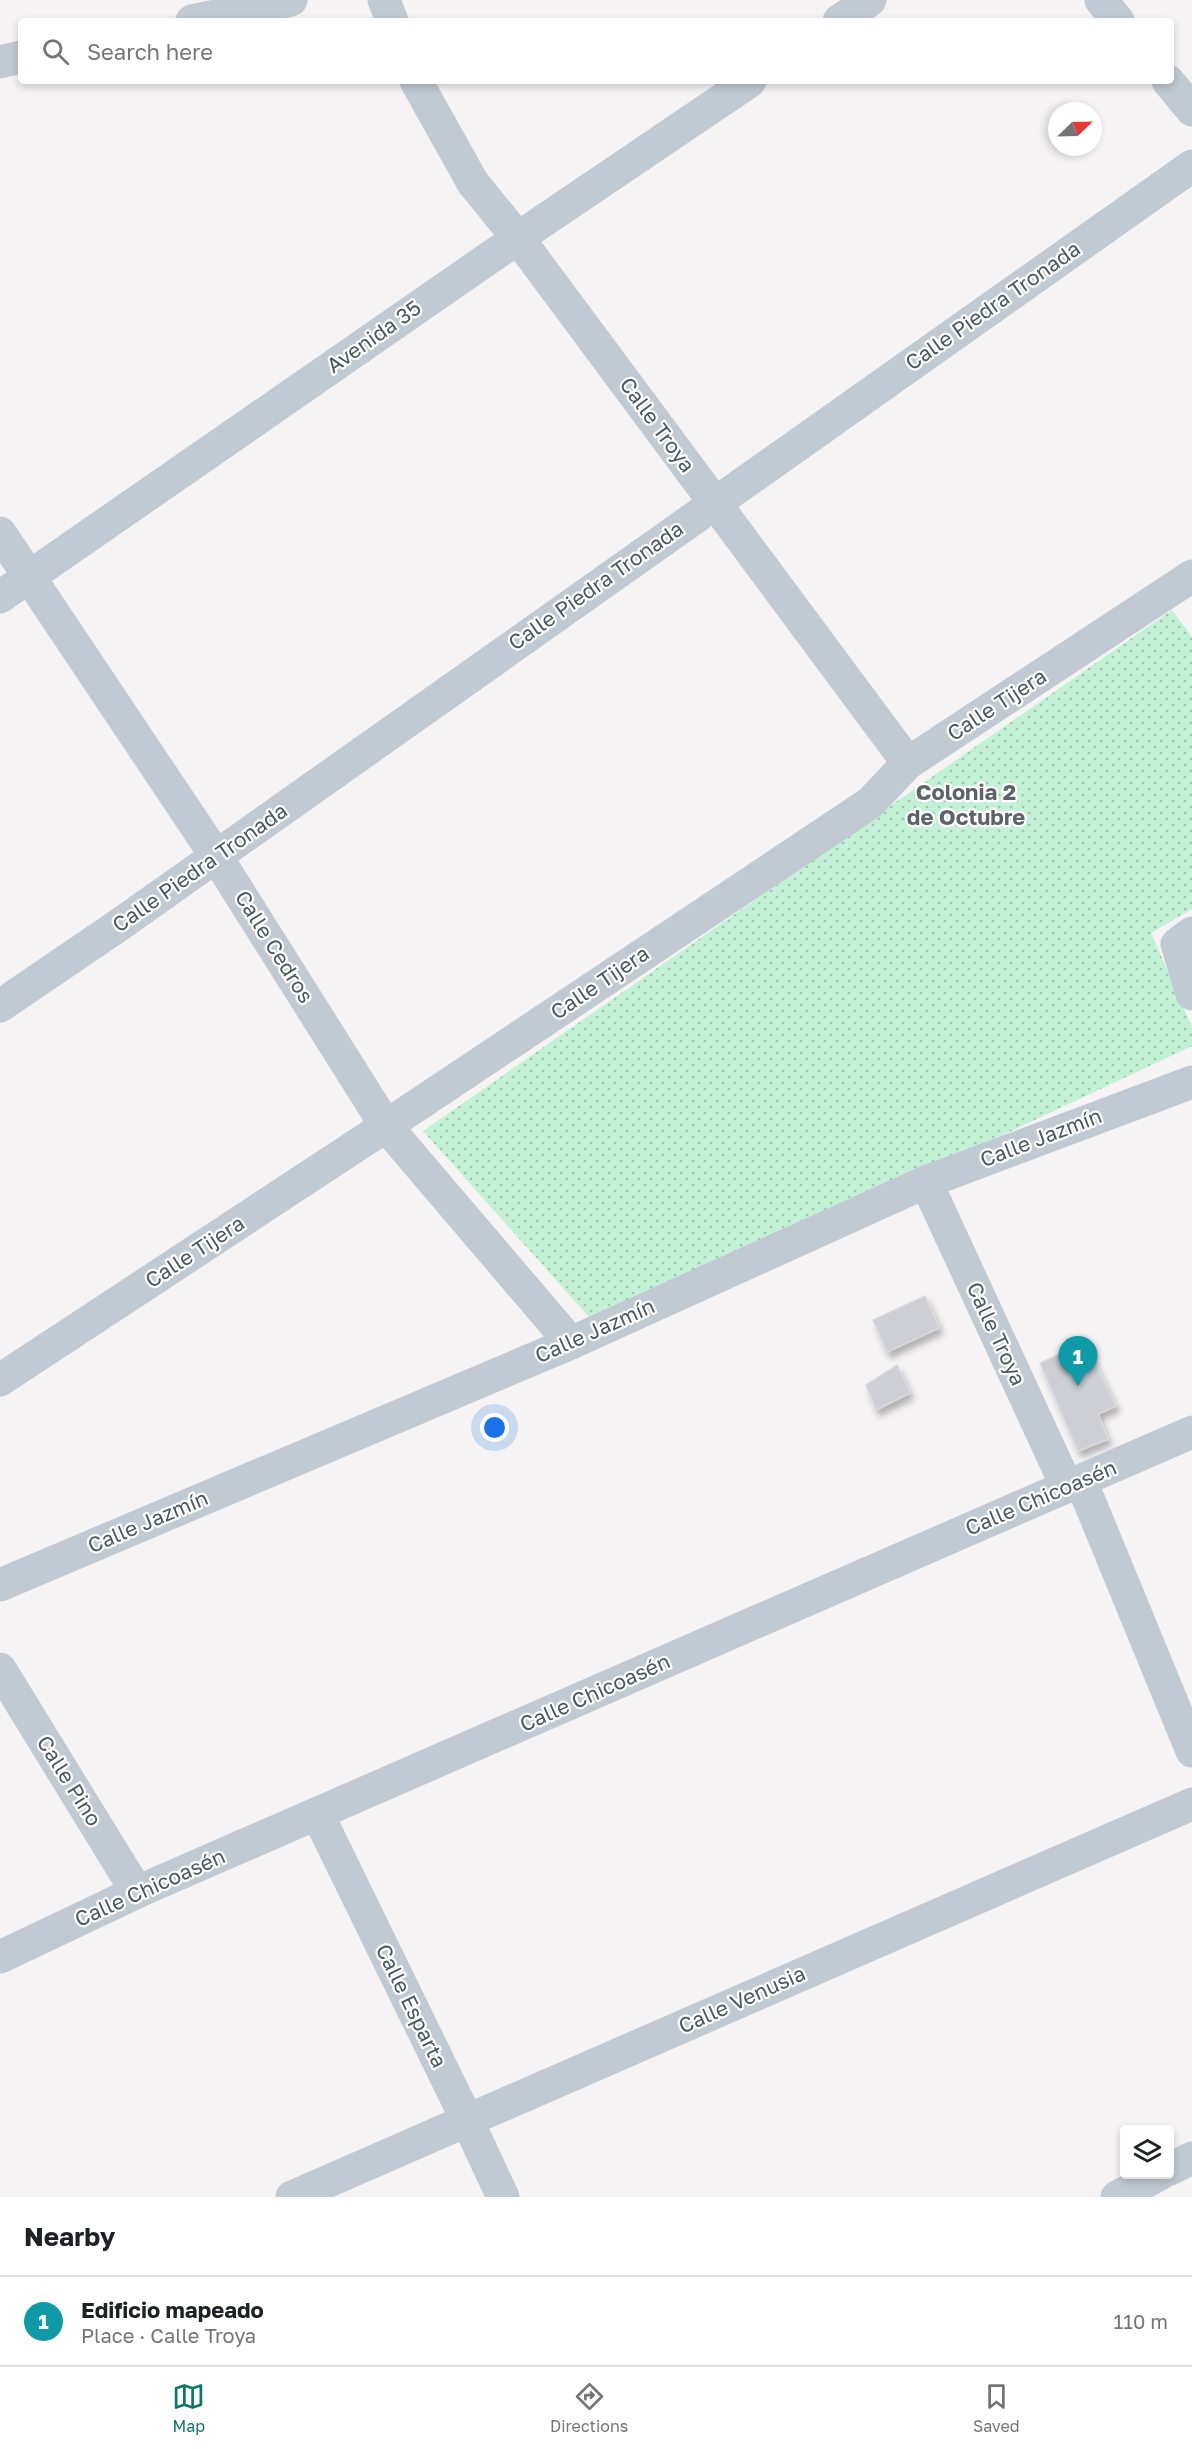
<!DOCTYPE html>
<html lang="en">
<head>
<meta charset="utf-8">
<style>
	body { margin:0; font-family:"Golos Text",sans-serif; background:#f6f6f6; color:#202124 }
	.controls { position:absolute; right:18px; bottom:18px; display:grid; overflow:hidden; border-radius:6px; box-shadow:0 3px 9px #0003 }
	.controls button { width:54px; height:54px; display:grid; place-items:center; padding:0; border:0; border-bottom:2px solid #e0e0e0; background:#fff; color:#202124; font:30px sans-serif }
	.compass { position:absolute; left:1048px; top:102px; width:54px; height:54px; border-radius:50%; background:#fff; box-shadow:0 3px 9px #0003; rotate:67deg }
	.you { position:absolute; left:495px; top:1428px; width:21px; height:21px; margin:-15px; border:4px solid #fff; border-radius:50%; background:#1a73e8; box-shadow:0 0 0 9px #1a73e833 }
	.badge { display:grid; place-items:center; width:39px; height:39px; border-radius:50%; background:#0f766e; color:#fff; font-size:20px; font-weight:700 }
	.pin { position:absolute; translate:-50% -50px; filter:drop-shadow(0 2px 3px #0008) }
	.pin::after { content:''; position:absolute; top:32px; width:21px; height:18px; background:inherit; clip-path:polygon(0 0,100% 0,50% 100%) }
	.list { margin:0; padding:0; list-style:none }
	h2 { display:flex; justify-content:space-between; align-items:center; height:78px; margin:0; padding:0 24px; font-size:26px }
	h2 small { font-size:20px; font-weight:400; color:#757577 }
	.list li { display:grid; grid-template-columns:39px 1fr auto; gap:18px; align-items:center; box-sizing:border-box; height:90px; padding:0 24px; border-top:2px solid #e0e0e0 }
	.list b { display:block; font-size:22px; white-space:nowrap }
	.list p { margin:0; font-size:20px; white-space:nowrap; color:#757577 }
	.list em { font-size:20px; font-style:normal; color:#757577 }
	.icon { flex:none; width:33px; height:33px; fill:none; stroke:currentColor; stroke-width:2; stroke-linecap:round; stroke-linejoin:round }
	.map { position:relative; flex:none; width:1192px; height:2197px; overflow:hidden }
	.search { position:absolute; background:#fff; box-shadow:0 3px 9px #0003; left:18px; right:18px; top:18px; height:66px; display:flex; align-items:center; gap:15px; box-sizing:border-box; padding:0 21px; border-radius:6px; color:#757577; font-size:22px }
	.sheet { height:168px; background:#fff }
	nav { display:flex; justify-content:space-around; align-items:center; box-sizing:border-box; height:84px; border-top:2px solid #e0e0e0; background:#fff; font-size:16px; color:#757577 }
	nav a { display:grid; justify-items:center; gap:3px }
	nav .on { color:#0f766e }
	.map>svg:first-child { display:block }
	.green { fill:url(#green-dots) }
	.building { fill:#cdcfd5; stroke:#d7d9de; stroke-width:1.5; filter:url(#shadow) }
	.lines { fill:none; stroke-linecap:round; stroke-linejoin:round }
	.minor { stroke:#c1cad2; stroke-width:33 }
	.tertiary { stroke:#c1cad2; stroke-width:33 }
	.labels { text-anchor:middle; stroke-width:4.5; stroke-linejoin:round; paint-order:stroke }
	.street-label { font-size:21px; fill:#4a5661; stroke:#fff }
	.neighbourhood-label { font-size:22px; font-weight:bold; fill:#5f6368; stroke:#fff }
</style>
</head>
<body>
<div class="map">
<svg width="1192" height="2197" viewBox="0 0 1192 2197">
	<defs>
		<pattern id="green-dots" width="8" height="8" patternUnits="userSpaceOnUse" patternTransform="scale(1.5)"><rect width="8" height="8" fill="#c3f1d5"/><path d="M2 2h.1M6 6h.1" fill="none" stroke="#a0c6b0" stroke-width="1.8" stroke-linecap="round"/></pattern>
		<filter id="shadow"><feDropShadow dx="3.5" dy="6" stdDeviation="3" flood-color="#0004"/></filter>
	</defs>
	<rect width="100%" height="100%" fill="#f5f3f3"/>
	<!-- green -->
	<polygon class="green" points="1172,610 1192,637 1192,909 1151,933 1192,1027 1192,1046 597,1326 423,1131"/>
	<!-- building -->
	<g class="building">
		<polygon points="925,1296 939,1328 887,1352 873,1320"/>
		<polygon points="1069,1350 1077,1365 1092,1357 1116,1406 1098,1414 1108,1439 1078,1451 1040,1363"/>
		<polygon points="897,1365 910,1393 876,1410 866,1385"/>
	</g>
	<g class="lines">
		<!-- minor -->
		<g class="minor">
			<polyline points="384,0 392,21"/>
			<polyline points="1101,0 1118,21"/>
			<polyline points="192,21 291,0"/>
			<polyline points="0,62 21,57"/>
			<polyline points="416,81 473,183 518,238 908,763"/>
			<polyline points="1168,81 1192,110"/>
			<polyline points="0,533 216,856 386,1126 571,1343"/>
			<polyline points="1192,933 1177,944 1192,994"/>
			<polyline points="0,1006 119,925 1192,166"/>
			<polyline points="926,1182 1067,1487"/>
			<polyline points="0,1380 386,1126 870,803 908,763 1192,576"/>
			<polyline points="1081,1481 1192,1751"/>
			<polyline points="0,1585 571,1343 926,1182 1192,1082"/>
			<polyline points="0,1669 137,1892"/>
			<polyline points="318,1815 467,2120 503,2197"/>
			<polyline points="0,1957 137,1892 1192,1432"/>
			<polyline points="1170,2169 1192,2158"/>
			<polyline points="292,2197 1192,1804"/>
			<polyline points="1117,2197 1160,2174"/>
		</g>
		<!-- tertiary -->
		<g class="tertiary">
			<polyline points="839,21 870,0"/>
			<polyline points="0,597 518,238 750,81"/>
		</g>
	</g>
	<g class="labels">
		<!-- street labels -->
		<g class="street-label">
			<text transform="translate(993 306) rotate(-35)" y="7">Calle Piedra Tronada</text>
			<text transform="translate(374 337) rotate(-35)" y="7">Avenida 35</text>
			<text transform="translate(657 425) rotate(54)" y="7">Calle Troya</text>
			<text transform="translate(596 586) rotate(-35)" y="7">Calle Piedra Tronada</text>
			<text transform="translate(997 705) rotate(-33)" y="7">Calle Tijera</text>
			<text transform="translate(200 868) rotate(-35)" y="7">Calle Piedra Tronada</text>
			<text transform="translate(274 947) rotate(58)" y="7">Calle Cedros</text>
			<text transform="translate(600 983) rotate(-34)" y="7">Calle Tijera</text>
			<text transform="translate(1041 1138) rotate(-21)" y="7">Calle Jazmín</text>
			<text transform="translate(195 1252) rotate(-33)" y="7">Calle Tijera</text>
			<text transform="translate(595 1331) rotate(-24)" y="7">Calle Jazmín</text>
			<text transform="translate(996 1334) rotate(65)" y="7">Calle Troya</text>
			<text transform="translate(1041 1498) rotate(-23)" y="7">Calle Chicoasén</text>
			<text transform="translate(148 1522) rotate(-23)" y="7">Calle Jazmín</text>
			<text transform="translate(595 1693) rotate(-24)" y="7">Calle Chicoasén</text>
			<text transform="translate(69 1781) rotate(58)" y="7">Calle Pino</text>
			<text transform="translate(150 1888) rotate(-24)" y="7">Calle Chicoasén</text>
			<text transform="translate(742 2000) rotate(-24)" y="7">Calle Venusia</text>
			<text transform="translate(411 2006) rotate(64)" y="7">Calle Esparta</text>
		</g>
		<!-- neighbourhood labels -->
		<g class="neighbourhood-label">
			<text x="966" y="800">Colonia 2<tspan x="966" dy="25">de Octubre</tspan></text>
		</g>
	</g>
</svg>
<div class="controls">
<button><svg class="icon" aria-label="layers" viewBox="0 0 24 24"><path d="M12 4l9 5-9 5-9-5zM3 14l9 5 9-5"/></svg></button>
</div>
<svg class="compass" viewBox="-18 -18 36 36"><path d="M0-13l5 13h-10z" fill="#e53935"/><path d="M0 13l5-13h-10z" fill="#757577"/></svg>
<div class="you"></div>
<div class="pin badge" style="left:1078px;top:1386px;background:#0f9aa8">1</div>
<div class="search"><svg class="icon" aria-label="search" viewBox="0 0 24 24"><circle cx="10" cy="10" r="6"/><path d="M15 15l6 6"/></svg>Search here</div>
</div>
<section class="sheet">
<h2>Nearby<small></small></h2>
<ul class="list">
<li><span class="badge" style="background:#0f9aa8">1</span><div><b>Edificio mapeado</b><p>Place · Calle Troya</p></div><em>110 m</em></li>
</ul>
</section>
<nav>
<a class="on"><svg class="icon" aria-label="map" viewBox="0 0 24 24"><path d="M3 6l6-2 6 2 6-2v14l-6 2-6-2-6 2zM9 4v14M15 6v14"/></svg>Map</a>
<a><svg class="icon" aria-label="directions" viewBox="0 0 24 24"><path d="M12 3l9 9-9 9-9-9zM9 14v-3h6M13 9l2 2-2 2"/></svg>Directions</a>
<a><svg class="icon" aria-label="saved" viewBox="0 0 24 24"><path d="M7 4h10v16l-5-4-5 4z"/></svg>Saved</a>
</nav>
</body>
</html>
